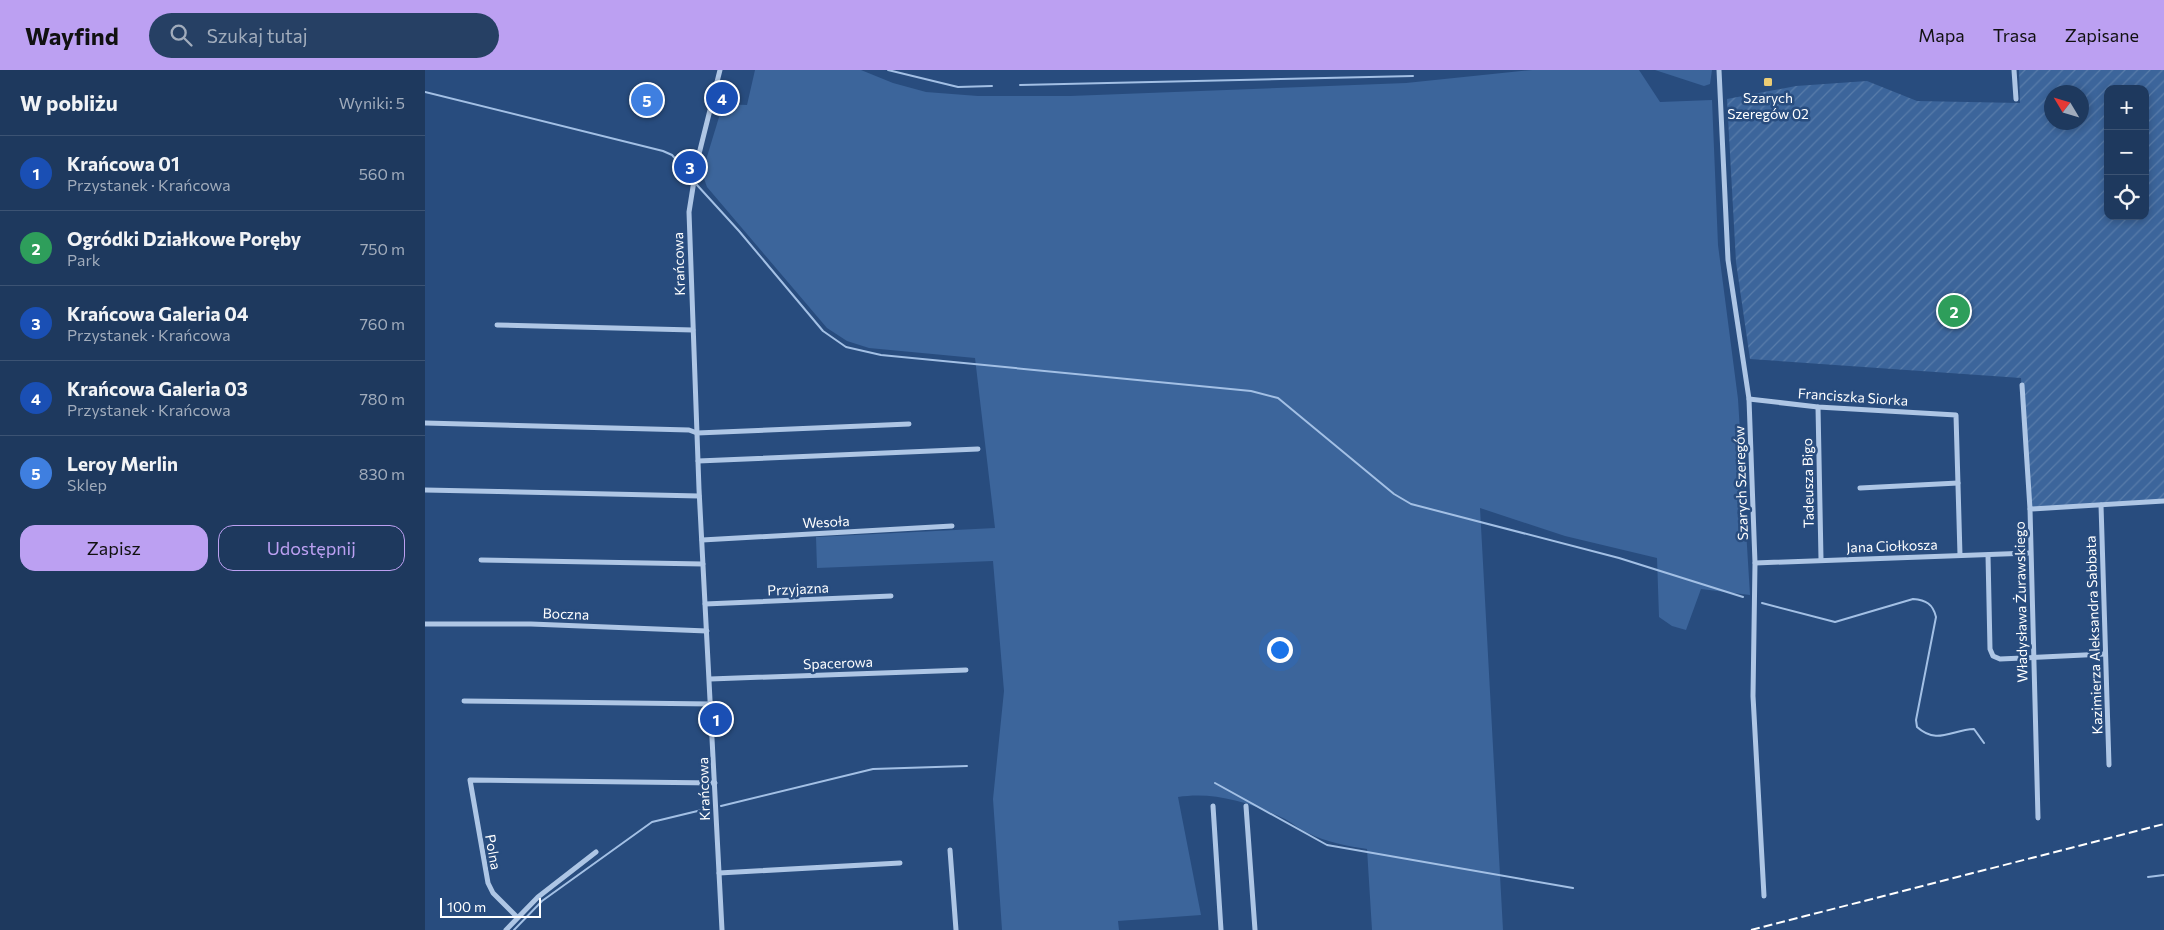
<!DOCTYPE html>
<html lang="pl">
<head>
<meta charset="utf-8">
<style>
	body { margin:0; font-family:Commissioner,sans-serif; background:#264064; color:#f1f3f6 }
	.controls { position:absolute; right:15px; top:15px; display:grid; overflow:hidden; border-radius:10px; box-shadow:0 2px 8px #0003 }
	.controls button { width:45px; height:45px; display:grid; place-items:center; padding:0; border:0; border-bottom:1px solid #3c5373; background:#1e395e; color:#f1f3f6; font:25px sans-serif }
	.compass { position:absolute; left:1619px; top:15px; width:45px; height:45px; border-radius:50%; background:#1e395e; box-shadow:0 2px 8px #0003; rotate:308deg }
	.scale { position:absolute; left:15px; bottom:12px; width:101px; box-sizing:border-box; padding-left:5px; border:2px solid #fff; border-top:0; font-size:14px; line-height:18px; white-space:nowrap; color:#fff; -webkit-text-stroke:4px #284c7e; paint-order:stroke }
	.you { position:absolute; left:854px; top:579px; width:18px; height:18px; margin:-12px; border:4px solid #fff; border-radius:50%; background:#1a73e8; box-shadow:0 0 0 8px #1a73e833 }
	.badge { display:grid; place-items:center; width:32px; height:32px; border-radius:50%; background:#bca0f2; color:#fff; font-size:16px; font-weight:700 }
	.pin { position:absolute; translate:-50% -50%; border:2px solid #fff; box-shadow:0 1px 5px #0006 }
	.list { margin:0; padding:0; list-style:none }
	h2 { display:flex; justify-content:space-between; align-items:center; height:65px; margin:0; padding:0 20px; font-size:21px }
	h2 small { font-size:16px; font-weight:400; color:#a1acbc }
	.list li { display:grid; grid-template-columns:32px 1fr auto; gap:15px; align-items:center; box-sizing:border-box; height:75px; padding:0 20px; border-top:1px solid #3c5373 }
	.list b { display:block; font-size:19px; white-space:nowrap }
	.list p { margin:0; font-size:16px; white-space:nowrap; color:#a1acbc }
	.list em { font-size:16px; font-style:normal; color:#a1acbc }
	.actions { display:flex; gap:10px; padding:15px 20px }
	.actions a { flex:1; padding:11px 0; border:1px solid #bca0f2; border-radius:15px; text-align:center; font-size:18px; color:#bca0f2 }
	.actions .main { background:#bca0f2; color:#111 }
	.icon { flex:none; width:28px; height:28px; fill:none; stroke:currentColor; stroke-width:2; stroke-linecap:round; stroke-linejoin:round }
	.map { position:relative; flex:none; width:1739px; height:860px; overflow:hidden }
	header { display:flex; align-items:center; gap:30px; box-sizing:border-box; height:70px; padding:0 25px; background:#bca0f2; color:#111 }
	header strong { font-size:24px }
	nav { display:flex; gap:28px; margin-inline-start:auto; font-size:18px }
	.search { width:350px; height:45px; background:#264064; display:flex; align-items:center; gap:12px; box-sizing:border-box; padding:0 18px; border-radius:28px; color:#a1acbc; font-size:19px }
	main { display:flex }
	aside { flex:1; background:#1e395e }
	.map>svg:first-child { display:block }
	.grass { fill:#3c659b }
	.garden { fill:url(#garden-furrows); fill-rule:evenodd }
	.lines { fill:none; stroke-linecap:round; stroke-linejoin:round }
	.stream { stroke:#a3c0e5; stroke-width:2 }
	.minor { stroke:#aec6e5; stroke-width:5 }
	.rail { stroke:#fff; stroke-width:2; stroke-dasharray:9 4; stroke-linecap:butt }
	.poi-dot { fill:#eccc74; stroke:#284c7e; stroke-width:2 }
	.labels { text-anchor:middle; stroke-width:5; stroke-linejoin:round; paint-order:stroke }
	.poi-label { font-size:14px; fill:#fff; stroke:#284c7e }
	.street-label { font-size:14px; fill:#fff; stroke:#284c7e }
</style>
</head>
<body>
<header>
<strong>Wayfind</strong>
<div class="search"><svg class="icon" aria-label="search" viewBox="0 0 24 24"><circle cx="10" cy="10" r="6"/><path d="M15 15l6 6"/></svg>Szukaj tutaj</div>
<nav><a>Mapa</a><a>Trasa</a><a>Zapisane</a></nav>
</header>
<main>
<aside>
<h2>W pobliżu<small>Wyniki: 5</small></h2>
<ul class="list">
<li><span class="badge" style="background:#1a4fb4">1</span><div><b>Krańcowa 01</b><p>Przystanek · Krańcowa</p></div><em>560 m</em></li>
<li><span class="badge" style="background:#2e9e5b">2</span><div><b>Ogródki Działkowe Poręby</b><p>Park</p></div><em>750 m</em></li>
<li><span class="badge" style="background:#1a4fb4">3</span><div><b>Krańcowa Galeria 04</b><p>Przystanek · Krańcowa</p></div><em>760 m</em></li>
<li><span class="badge" style="background:#1a4fb4">4</span><div><b>Krańcowa Galeria 03</b><p>Przystanek · Krańcowa</p></div><em>780 m</em></li>
<li><span class="badge" style="background:#3f7fe0">5</span><div><b>Leroy Merlin</b><p>Sklep</p></div><em>830 m</em></li>
</ul>
<div class="actions"><a class="main">Zapisz</a><a>Udostępnij</a></div>
</aside>
<div class="map">
<svg width="1739" height="860" viewBox="0 0 1739 860">
	<defs>
		<pattern id="garden-furrows" width="10" height="10" patternUnits="userSpaceOnUse" patternTransform="scale(1.25)"><rect width="10" height="10" fill="#3c659b"/><path d="M-1 1l2-2M0 10L10 0M9 11l2-2" fill="none" stroke="#597caa"/></pattern>
	</defs>
	<rect width="100%" height="100%" fill="#284c7e"/>
	<!-- grass -->
	<g class="grass">
		<path d="M 330,0 L 436,0 L 468,13 L 501,22 L 553,26 L 645,26 L 981,13 L 1107,0 L 1214,0 L 1235,32 L 1287,30 L 1293,175 L 1313,329 L 1325,525 L 1276,519 L 1261,560 L 1247,556 L 1234,547 L 1232,488 L 1140,466 L 1055,438 L 1078,860 L 947,860 L 942,779 C 921,776 902,772 883,763 C 875,760 868,753 860,749 C 827,733 789,721 753,727 L 776,845 L 693,851 L 694,860 L 577,860 L 568,729 L 579,621 L 568,491 L 392,498 L 391,467 L 570,458 L 550,288 L 444,278 L 422,271 L 402,258 L 282,117 L 277,103 L 298,34 L 322,35 Z"/>
		<polygon points="1230,0 1287,0 1285,14 1279,16"/>
	</g>
	<!-- garden -->
	<path class="garden" d="M 1594,0 L 1739,0 L 1739,431 L 1605,439 L 1596,308 L 1325,289 L 1311,192 L 1302,29 L 1371,16 L 1442,11 L 1492,31 L 1595,33 ZM 1683,19 L 1720,19 L 1720,146 L 1683,146 ZM 1626,22 L 1656,22 L 1656,52 L 1626,52 Z"/>
	<g class="lines">
		<!-- stream -->
		<g class="stream">
			<polyline points="463,0 533,17 567,16"/>
			<polyline points="595,15 988,6"/>
			<polyline points="0,22 238,81 247,85 263,103"/>
			<polyline points="272,115 314,161 398,261 421,277 456,285 826,321 853,328 969,424 986,434 1194,488 1318,527"/>
			<path d="M 1337,533 L 1410,552 L 1488,529 C 1501,530 1508,534 1511,547 L 1491,650 L 1492,657 C 1512,675 1526,660 1549,659 L 1559,673"/>
			<polyline points="790,713 902,775 1148,818"/>
			<polyline points="296,736 448,699 542,696"/>
			<polyline points="1723,807 1739,805"/>
			<polyline points="89,860 117,831 227,752 285,738"/>
		</g>
		<!-- minor -->
		<g class="minor">
			<polyline points="295,0 272,92 264,142 274,419 297,860"/>
			<polyline points="1294,0 1303,190 1324,329 1330,493 1328,626 1339,826"/>
			<polyline points="1589,0 1591,29"/>
			<polyline points="72,255 268,260"/>
			<polyline points="1597,315 1605,439 1613,748"/>
			<polyline points="1324,329 1393,337 1531,345 1535,485"/>
			<polyline points="1393,337 1396,489"/>
			<polyline points="0,353 264,360 272,363 484,354"/>
			<polyline points="273,391 553,379"/>
			<polyline points="1435,418 1533,413"/>
			<polyline points="0,420 274,426"/>
			<polyline points="1676,435 1684,695"/>
			<polyline points="1605,439 1739,431"/>
			<polyline points="277,470 527,456"/>
			<polyline points="1563,485 1565,579 1568,586 1575,589 1680,584"/>
			<polyline points="56,490 278,494"/>
			<polyline points="1330,493 1605,483"/>
			<polyline points="280,534 466,526"/>
			<polyline points="0,554 106,554 282,561"/>
			<polyline points="285,609 541,600"/>
			<polyline points="39,631 287,634"/>
			<polyline points="788,736 796,860"/>
			<polyline points="821,736 830,860"/>
			<polyline points="525,780 531,860"/>
			<polyline points="294,803 475,793"/>
			<polyline points="92,847 68,823 63,813 45,710 290,713"/>
			<polyline points="81,860 113,827 171,782"/>
		</g>
		<!-- rail -->
		<polyline class="rail" points="1326,860 1739,754"/>
	</g>
	<!-- markers -->
	<rect class="poi-dot" x="1338" y="7" width="10" height="10" rx="2.5"/>
	<g class="labels">
		<!-- poi labels -->
		<g class="poi-label">
			<text x="1343" y="33">Szarych<tspan x="1343" dy="16">Szeregów 02</tspan></text>
		</g>
		<!-- street labels -->
		<g class="street-label">
			<text transform="translate(254 194) rotate(-92)" y="5">Krańcowa</text>
			<text transform="translate(1428 327) rotate(4)" y="5">Franciszka Siorka</text>
			<text transform="translate(1316 413) rotate(-92)" y="5">Szarych Szeregów</text>
			<text transform="translate(1383 413) rotate(-91)" y="5">Tadeusza Bigo</text>
			<text transform="translate(401 452) rotate(-3)" y="5">Wesoła</text>
			<text transform="translate(1467 476) rotate(-2)" y="5">Jana Ciołkosza</text>
			<text transform="translate(373 519) rotate(-3)" y="5">Przyjazna</text>
			<text transform="translate(1596 532) rotate(-91)" y="5">Władysława Żurawskiego</text>
			<text transform="translate(141 544) rotate(2)" y="5">Boczna</text>
			<text transform="translate(1669 565) rotate(-92)" y="5">Kazimierza Aleksandra Sabbata</text>
			<text transform="translate(413 593) rotate(-2)" y="5">Spacerowa</text>
			<text transform="translate(279 719) rotate(-92)" y="5">Krańcowa</text>
			<text transform="translate(68 782) rotate(80)" y="5">Polna</text>
		</g>
	</g>
</svg>
<div class="controls">
<button>+</button>
<button>−</button>
<button><svg class="icon" aria-label="locate" viewBox="0 0 24 24"><circle cx="12" cy="12" r="6"/><path d="M12 2v4M12 18v4M2 12h4M18 12h4"/></svg></button>
</div>
<svg class="compass" viewBox="-18 -18 36 36"><path d="M0-13l5 13h-10z" fill="#e53935"/><path d="M0 13l5-13h-10z" fill="#a1acbc"/></svg>
<div class="scale">100 m</div>
<div class="you"></div>
<div class="pin badge" style="left:291px;top:649px;background:#1a4fb4">1</div>
<div class="pin badge" style="left:1529px;top:241px;background:#2e9e5b">2</div>
<div class="pin badge" style="left:265px;top:97px;background:#1a4fb4">3</div>
<div class="pin badge" style="left:297px;top:28px;background:#1a4fb4">4</div>
<div class="pin badge" style="left:222px;top:30px;background:#3f7fe0">5</div>
</div>
</main>
</body>
</html>
